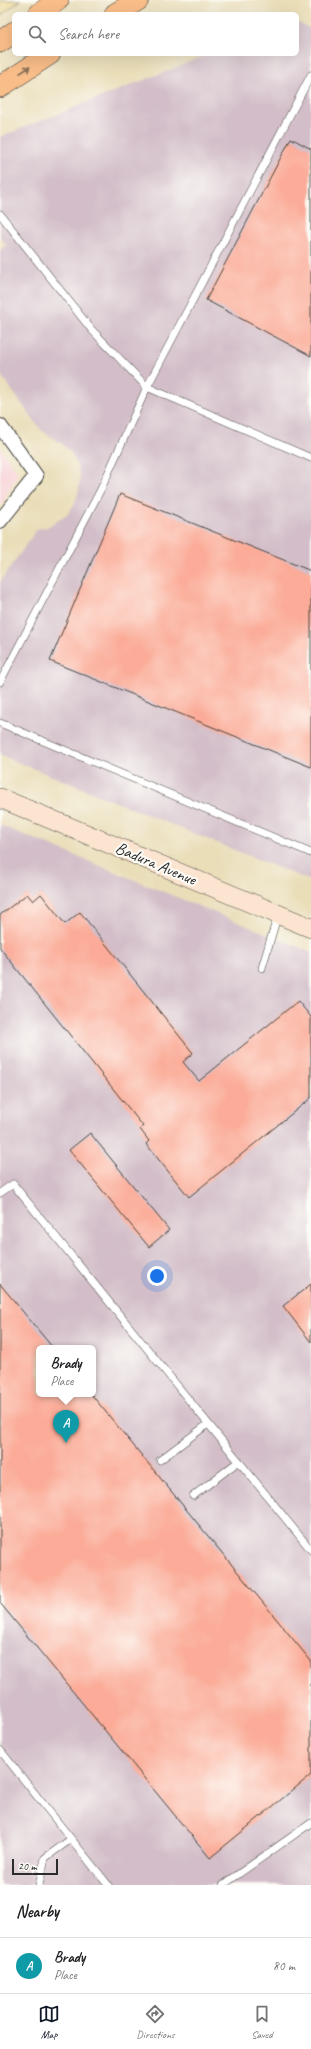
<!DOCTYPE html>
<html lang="en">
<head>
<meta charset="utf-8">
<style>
	body { margin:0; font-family:Caveat,sans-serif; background:#f6f6f6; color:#202124 }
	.scale { position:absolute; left:12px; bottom:10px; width:46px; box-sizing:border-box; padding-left:4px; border:2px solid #2b2b2b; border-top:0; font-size:11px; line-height:14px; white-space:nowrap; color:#2b2b2b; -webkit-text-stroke:3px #fdfcf7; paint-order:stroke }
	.you { position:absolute; left:157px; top:1276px; width:14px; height:14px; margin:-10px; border:3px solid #fff; border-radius:50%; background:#1a73e8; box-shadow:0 0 0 6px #1a73e833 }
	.badge { display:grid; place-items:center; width:26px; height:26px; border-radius:50%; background:#111827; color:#fff; font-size:13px; font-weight:700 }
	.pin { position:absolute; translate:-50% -33px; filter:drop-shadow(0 1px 2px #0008) }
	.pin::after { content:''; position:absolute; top:21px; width:14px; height:12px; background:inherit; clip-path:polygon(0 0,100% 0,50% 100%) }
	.popup { position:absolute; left:36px; top:1345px; width:60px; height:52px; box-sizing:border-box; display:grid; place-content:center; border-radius:6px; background:#fff; filter:drop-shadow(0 1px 3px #0005); font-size:13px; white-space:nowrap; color:#757577 }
	.popup b { font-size:15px; color:#202124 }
	.popup::after { content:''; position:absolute; left:50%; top:100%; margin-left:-8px; border:8px solid transparent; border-top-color:#fff }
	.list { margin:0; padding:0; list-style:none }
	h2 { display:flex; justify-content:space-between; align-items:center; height:52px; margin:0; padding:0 16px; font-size:17px }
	h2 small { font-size:13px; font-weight:400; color:#757577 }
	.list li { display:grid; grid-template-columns:26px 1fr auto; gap:12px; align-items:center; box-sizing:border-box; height:56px; padding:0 16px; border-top:1px solid #e0e0e0 }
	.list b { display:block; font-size:15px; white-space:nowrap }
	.list p { margin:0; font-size:13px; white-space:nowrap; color:#757577 }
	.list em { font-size:13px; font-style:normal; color:#757577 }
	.icon { flex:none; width:22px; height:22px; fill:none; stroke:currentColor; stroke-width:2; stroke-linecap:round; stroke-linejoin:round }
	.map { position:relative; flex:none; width:311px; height:1885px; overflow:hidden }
	.search { position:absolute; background:#fff; box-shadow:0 4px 16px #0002; left:12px; right:12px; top:12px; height:44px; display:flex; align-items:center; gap:10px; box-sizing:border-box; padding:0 14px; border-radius:6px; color:#757577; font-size:15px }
	.sheet { height:108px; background:#fff }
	nav { display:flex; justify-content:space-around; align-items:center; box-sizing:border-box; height:56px; border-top:1px solid #e0e0e0; background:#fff; font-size:11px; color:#757577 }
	nav a { display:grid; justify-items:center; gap:2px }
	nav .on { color:#111827 }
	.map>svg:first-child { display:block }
	.built { fill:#f7cfd4 }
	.industrial { fill:#d2bdc8; fill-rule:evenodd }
	.sand { fill:#eeda9e; stroke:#8c8264 }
	.building { fill:#fbab97 }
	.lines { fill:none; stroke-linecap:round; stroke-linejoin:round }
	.service-casing { stroke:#484640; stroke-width:8 }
	.minor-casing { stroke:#484640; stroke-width:16 }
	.secondary-casing { stroke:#484640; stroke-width:20 }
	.primary-casing { stroke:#484640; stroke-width:22 }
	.service { stroke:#fff; stroke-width:7 }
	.minor { stroke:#fff; stroke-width:14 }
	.secondary { stroke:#fce5d0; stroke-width:19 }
	.primary { stroke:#f8bd89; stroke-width:21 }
	.oneway { stroke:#876d55 }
	.labels { text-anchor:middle; stroke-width:4; stroke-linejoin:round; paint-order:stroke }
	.street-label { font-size:17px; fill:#2b2b2b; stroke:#fdfcf7 }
</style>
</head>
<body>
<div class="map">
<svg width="311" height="1885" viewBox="0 0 311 1885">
	<rect width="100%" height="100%" fill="#fdfcf7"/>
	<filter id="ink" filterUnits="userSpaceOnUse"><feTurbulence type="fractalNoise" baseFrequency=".025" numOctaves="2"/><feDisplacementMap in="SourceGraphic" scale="8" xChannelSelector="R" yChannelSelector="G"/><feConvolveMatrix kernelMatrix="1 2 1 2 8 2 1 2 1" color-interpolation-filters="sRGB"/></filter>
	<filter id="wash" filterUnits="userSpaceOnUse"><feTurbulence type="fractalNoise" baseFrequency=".012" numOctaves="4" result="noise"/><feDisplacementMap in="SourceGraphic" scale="16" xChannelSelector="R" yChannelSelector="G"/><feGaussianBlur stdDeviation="0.9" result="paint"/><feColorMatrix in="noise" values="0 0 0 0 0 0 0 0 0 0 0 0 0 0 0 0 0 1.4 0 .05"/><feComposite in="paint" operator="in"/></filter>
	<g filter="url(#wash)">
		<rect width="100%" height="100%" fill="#eadeb9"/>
		<!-- built -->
		<polygon class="built" points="0,448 18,473 0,507"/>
		<!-- industrial -->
		<g class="industrial">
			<polygon points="297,22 311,29 311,881 0,755 0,582 37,529 47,527 67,515 75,503 79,490 80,476 76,463 71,453 61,443 41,430 0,374 0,250 6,245 0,236 0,137 210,54 297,54"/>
			<path d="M 0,825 L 311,952 L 311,1885 L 0,1885 ZM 39,1348 L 93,1348 L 93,1394 L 39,1394 Z"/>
		</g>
		<!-- sand -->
		<polygon class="sand" points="0,0 21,0 0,16"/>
		<g id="blocks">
			<!-- building -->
			<g class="building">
				<polygon points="291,138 311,149 311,356 206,300"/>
				<polygon points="120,494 311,571 311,767 50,661"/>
				<polygon points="27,894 33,901 41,894 65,924 80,912 193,1053 183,1062 199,1081 298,1001 311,1017 311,1098 189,1197 146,1144 149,1141 140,1129 143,1126 0,948 0,915"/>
				<polygon points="90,1133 169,1230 149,1247 69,1150"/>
				<polygon points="0,1284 53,1348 39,1348 39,1394 91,1394 311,1661 311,1775 210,1858 0,1603"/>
				<polygon points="311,1284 311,1342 283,1306"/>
			</g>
		</g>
	</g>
	<g filter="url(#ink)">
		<use href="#blocks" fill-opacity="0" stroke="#484640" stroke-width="1"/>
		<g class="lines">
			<defs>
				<g id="service">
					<polyline points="0,214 91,329 147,387 311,458"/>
					<polyline points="0,682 101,489 147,387 311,75"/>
					<polyline points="0,723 311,853"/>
					<polyline points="262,968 278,914"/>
					<polyline points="0,1193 13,1184 311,1550"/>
					<polyline points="160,1460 208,1424"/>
					<polyline points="193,1496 239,1461"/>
					<polyline points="0,1750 108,1885"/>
					<polyline points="39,1885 45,1858 71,1839"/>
					<polyline points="223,1885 311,1823"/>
				</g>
				<polyline id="minor" points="0,426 36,476 0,521"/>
				<polyline id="secondary" points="0,798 311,928"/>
				<g id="primary">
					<polyline points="39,14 58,0"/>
					<polyline points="115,14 138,0"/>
					<polyline points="0,42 14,32"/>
					<polyline points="0,87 50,54"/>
				</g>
			</defs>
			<!-- service casing -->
			<use href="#service" class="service-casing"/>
			<!-- minor casing -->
			<use href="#minor" class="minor-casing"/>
			<!-- secondary casing -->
			<use href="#secondary" class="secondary-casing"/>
			<!-- primary casing -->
			<use href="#primary" class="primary-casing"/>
			<!-- service -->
			<use href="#service" class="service"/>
			<!-- minor -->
			<use href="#minor" class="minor"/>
			<!-- secondary -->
			<use href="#secondary" class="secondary"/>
			<!-- primary -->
			<use href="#primary" class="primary"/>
		</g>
		<!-- one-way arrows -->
		<defs><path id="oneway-shaft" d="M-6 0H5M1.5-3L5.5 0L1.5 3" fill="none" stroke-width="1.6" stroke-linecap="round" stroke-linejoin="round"/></defs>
		<use class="oneway" href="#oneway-shaft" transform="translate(25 70) rotate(-33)"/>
	</g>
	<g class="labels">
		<!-- street labels -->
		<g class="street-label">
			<text transform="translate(156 863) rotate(23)" y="6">Badura Avenue</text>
		</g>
	</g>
</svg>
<div class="scale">20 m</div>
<div class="you"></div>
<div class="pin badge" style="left:66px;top:1443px;background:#0f9aa8">A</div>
<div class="popup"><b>Brady</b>Place</div>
<div class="search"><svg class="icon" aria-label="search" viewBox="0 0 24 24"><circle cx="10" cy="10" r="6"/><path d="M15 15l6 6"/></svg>Search here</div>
</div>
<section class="sheet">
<h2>Nearby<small></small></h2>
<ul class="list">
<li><span class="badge" style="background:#0f9aa8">A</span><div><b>Brady</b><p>Place</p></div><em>80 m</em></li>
</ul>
</section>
<nav>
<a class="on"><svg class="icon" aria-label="map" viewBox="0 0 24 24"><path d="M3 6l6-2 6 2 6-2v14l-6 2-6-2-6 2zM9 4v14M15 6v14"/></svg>Map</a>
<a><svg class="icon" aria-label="directions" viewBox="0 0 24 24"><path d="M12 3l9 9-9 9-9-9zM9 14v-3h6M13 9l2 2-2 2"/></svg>Directions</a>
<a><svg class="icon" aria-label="saved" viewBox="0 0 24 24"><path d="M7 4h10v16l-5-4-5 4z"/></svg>Saved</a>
</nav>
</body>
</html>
